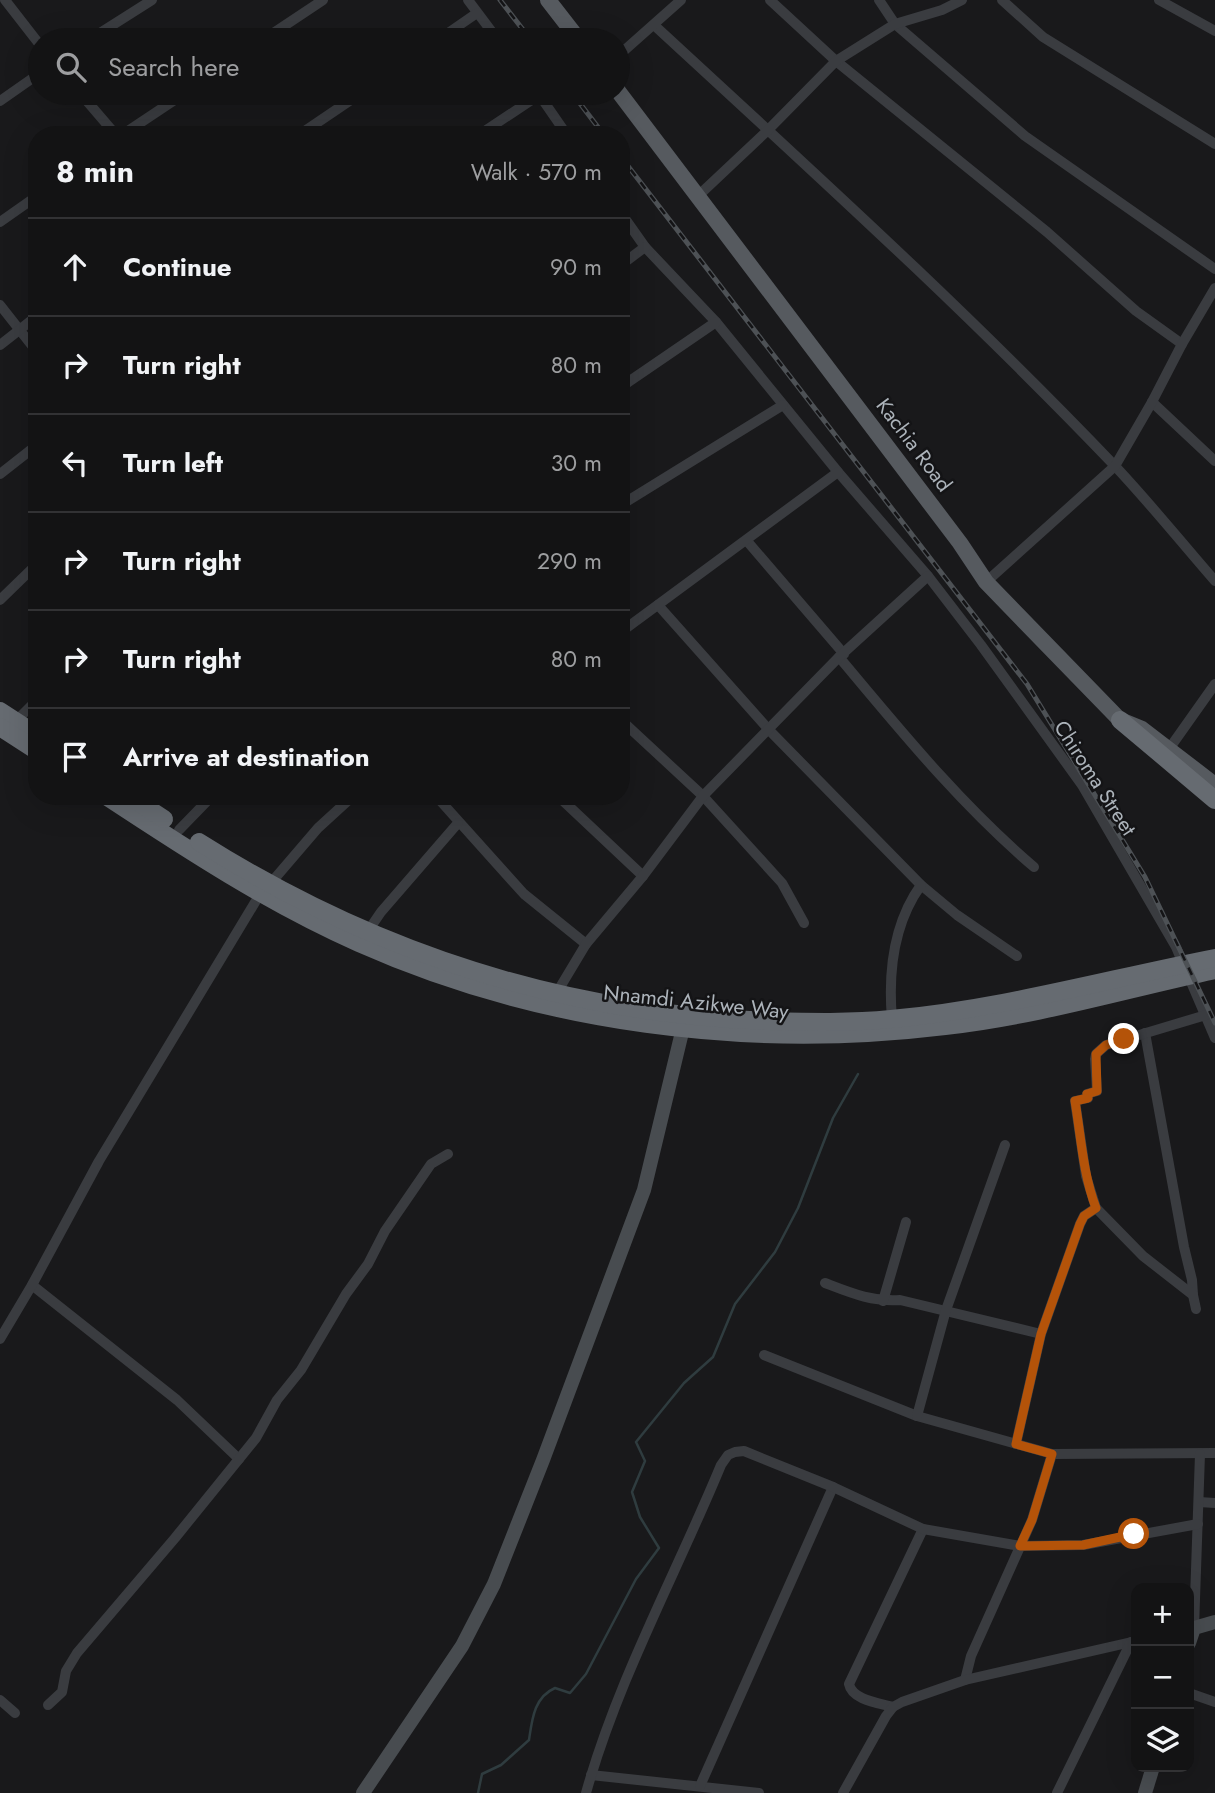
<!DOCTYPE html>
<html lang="en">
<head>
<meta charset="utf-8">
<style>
	body { margin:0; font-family:Jost,sans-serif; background:#202022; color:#f1f3f6 }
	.controls { position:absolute; right:21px; bottom:21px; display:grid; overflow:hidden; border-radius:14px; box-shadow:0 7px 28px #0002 }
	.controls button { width:63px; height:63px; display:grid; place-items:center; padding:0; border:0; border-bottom:2px solid #323234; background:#131314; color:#f1f3f6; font:35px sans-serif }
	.stop { position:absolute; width:21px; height:21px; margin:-16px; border:5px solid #b45309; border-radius:50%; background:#fff }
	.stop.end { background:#b45309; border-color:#fff; box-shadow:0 2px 7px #0008 }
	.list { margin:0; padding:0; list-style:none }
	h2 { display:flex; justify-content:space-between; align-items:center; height:91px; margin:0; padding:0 28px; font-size:30px }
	h2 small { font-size:23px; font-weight:400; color:#9d9ea0 }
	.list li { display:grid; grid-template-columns:46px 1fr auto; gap:21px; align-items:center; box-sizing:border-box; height:98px; padding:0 28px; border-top:2px solid #323234 }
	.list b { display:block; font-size:26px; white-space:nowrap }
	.list em { font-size:23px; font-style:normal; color:#9d9ea0 }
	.icon { flex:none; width:38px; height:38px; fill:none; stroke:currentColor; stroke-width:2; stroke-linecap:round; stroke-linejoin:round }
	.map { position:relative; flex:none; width:1215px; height:1793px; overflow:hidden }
	.search { position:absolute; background:#131314; box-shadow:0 7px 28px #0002; left:28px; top:28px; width:602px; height:77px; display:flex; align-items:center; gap:18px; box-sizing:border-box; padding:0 24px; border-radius:38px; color:#9d9ea0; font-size:26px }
	.panel { position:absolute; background:#131314; box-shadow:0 7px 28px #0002; left:28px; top:126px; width:602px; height:679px; border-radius:28px }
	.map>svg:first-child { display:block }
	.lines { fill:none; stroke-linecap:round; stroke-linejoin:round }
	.stream { stroke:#2f3c3f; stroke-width:2.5 }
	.street { stroke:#3a3c40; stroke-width:10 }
	.secondary { stroke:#484c50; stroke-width:14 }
	.primary { stroke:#565a5f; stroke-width:16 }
	.highway { stroke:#666b71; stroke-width:18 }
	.rail-casing { stroke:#4d5155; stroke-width:5 }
	.rail { stroke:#141416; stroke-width:2.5; stroke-dasharray:8; stroke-linecap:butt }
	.route { stroke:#b45309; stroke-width:9 }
	.labels { text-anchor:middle; stroke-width:5; stroke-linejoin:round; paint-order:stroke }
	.street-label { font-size:21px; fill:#acb3ba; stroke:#141416 }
</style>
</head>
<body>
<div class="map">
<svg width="1215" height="1793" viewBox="0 0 1215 1793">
	<rect width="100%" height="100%" fill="#19191b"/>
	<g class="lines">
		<!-- stream -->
		<path class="stream" d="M 478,1793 L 482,1774 L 501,1765 L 529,1740 C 532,1720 534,1697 555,1688 L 570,1693 L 586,1674 L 636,1579 L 659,1548 L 640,1517 L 632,1492 L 645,1461 L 636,1442 L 684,1383 L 713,1357 L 735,1304 L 775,1252 L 798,1208 L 833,1118 L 858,1074"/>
		<!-- street -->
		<g class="street">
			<polyline points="5,0 40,45"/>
			<polyline points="468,0 498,40"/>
			<polyline points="770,0 836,61 1047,232 1136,311 1182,344"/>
			<polyline points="879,0 895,24 1025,136 1215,269"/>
			<polyline points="1002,0 1043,37 1215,144"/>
			<polyline points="1159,0 1215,31"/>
			<path d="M 654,25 C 810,169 967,311 1114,465 C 1149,502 1181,542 1215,581"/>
			<polyline points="89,40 152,0"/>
			<polyline points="263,40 323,0"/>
			<polyline points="438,40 477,13"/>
			<polyline points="618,56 681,0"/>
			<polyline points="80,93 116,135"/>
			<polyline points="538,93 567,135"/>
			<polyline points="0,101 40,73"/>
			<polyline points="122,135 185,93"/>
			<polyline points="299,135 361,93"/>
			<polyline points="479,135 539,95"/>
			<polyline points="698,196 768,130 836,61 895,24 942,10 962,0"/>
			<polyline points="621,213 645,247 716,322 838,472 928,576 981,645 1082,785 1176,947 1215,1038"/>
			<polyline points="0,222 37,196"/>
			<polyline points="621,265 645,247"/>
			<polyline points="0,305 37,352"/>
			<polyline points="0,345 37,316"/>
			<polyline points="621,387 716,322"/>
			<polyline points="1152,402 1215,461"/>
			<polyline points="0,474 37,445"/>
			<polyline points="621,505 783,405"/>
			<polyline points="747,541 844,654"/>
			<polyline points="986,582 1115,466 1152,402 1182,344 1215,288"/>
			<polyline points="0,600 37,564"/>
			<polyline points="658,605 770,731 921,885 957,915 1017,956"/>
			<polyline points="621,632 838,472"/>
			<path d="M 839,657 C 901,731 961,805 1034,867"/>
			<polyline points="621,720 703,796 782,883 804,923"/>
			<polyline points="16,721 37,700"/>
			<polyline points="1169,749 1215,684"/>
			<polyline points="436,796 524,894 586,944"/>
			<polyline points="558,796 643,876"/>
			<polyline points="179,830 212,796"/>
			<polyline points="270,884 318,828 353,796"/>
			<polyline points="368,931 381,912 458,823"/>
			<polyline points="556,994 586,944 643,876 703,796 839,657 928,576"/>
			<path d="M 892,1019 C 888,972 893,924 921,885"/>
			<polyline points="1145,1033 1184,1247 1192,1280 1193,1295"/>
			<polyline points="1096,1208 1143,1256 1193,1295 1196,1309"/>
			<path d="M 825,1283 C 851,1293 872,1302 900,1300 L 1041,1334"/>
			<polyline points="32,1285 177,1400 239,1459"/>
			<polyline points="883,1301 906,1222"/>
			<polyline points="0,1339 32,1285 99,1161 260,894"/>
			<polyline points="764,1355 917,1416 1052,1454 1215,1453"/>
			<polyline points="917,1416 946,1310 1005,1145"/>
			<polyline points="1016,1444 1041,1334 1080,1224 1084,1216 1096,1208 1086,1176 1075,1101 1088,1098 1087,1094 1097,1091 1095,1059 1096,1054 1106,1045 1206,1015"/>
			<polyline points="1199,1502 1215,1503"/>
			<polyline points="1190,1629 1194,1628 1200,1454"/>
			<polyline points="965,1680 971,1656 1032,1520 1052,1454"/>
			<polyline points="1189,1693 1215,1702"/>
			<polyline points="0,1700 15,1713"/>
			<polyline points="48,1705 62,1692 66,1671 77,1653 175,1538 256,1438 277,1400 301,1370 346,1294 368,1264 385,1231 431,1164 448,1154"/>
			<path d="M 893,1707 C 879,1703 852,1700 849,1684 L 923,1529"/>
			<polyline points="591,1775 759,1793"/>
			<polyline points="700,1786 833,1487"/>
			<path d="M 586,1793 C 618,1679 676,1574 721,1465 L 728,1455 L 735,1452 L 744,1451 L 833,1487 L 923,1529 L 1020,1546 L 1083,1545 L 1198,1524"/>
			<polyline points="843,1793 886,1716 893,1707 902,1702 965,1680 1136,1641"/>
			<polyline points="1057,1793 1131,1642"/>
		</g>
		<!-- secondary -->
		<g class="secondary">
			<polyline points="1189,1643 1194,1628 1215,1622"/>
			<polyline points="363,1793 462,1646 494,1584 543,1460 644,1190 683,1028"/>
			<polyline points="1145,1793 1153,1767"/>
		</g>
		<!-- primary -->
		<g class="primary">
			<polyline points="548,0 579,40"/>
			<polyline points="618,91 960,543 986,582 1120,720 1142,729 1215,785"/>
		</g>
		<!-- highway -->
		<g class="highway">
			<polyline points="0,711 37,735"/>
			<polyline points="1120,720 1215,800"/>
			<polyline points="0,727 37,751"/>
			<path d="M 106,796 C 188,850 269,903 359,943 C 541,1024 748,1050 945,1026 C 1036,1016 1126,989 1215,970"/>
			<polyline points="129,796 164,819"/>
			<path d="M 199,842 C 373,952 563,1014 769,1021 C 810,1022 851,1023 891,1019 C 1001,1009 1107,979 1215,958"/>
		</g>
		<defs>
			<g id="rail">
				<polyline points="500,0 531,40"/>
				<polyline points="572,93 604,135"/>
				<polyline points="621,157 1027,684 1145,877 1215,1023"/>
			</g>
		</defs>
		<!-- rail casing -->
		<use href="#rail" class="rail-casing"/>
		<!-- rail -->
		<use href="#rail" class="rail"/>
	</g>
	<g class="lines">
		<!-- route -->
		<path class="route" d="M 1124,1039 L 1106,1045 L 1096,1054 L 1097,1091 L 1087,1094 L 1088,1098 L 1075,1101 C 1081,1137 1083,1174 1096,1208 L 1084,1216 L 1080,1224 L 1041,1334 L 1016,1444 L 1052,1454 L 1032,1520 L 1020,1546 L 1083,1545 L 1134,1534"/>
	</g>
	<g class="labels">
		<!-- street labels -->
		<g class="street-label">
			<text transform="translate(914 445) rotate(53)" y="7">Kachia Road</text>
			<text transform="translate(1095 778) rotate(57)" y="7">Chiroma Street</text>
			<text transform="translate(696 1002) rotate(6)" y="7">Nnamdi Azikwe Way</text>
		</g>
	</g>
</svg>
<div class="controls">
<button>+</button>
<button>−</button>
<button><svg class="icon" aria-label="layers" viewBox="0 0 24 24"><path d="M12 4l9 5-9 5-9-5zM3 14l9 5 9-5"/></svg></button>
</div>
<div class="stop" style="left:1134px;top:1534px"></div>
<div class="stop end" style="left:1124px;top:1039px"></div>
<div class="search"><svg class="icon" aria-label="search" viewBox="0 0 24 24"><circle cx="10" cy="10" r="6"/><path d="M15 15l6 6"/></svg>Search here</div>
<section class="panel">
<h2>8 min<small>Walk · 570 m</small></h2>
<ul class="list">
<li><svg class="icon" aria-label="ahead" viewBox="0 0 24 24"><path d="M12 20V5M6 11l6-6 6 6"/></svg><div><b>Continue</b></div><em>90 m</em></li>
<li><svg class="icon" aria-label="right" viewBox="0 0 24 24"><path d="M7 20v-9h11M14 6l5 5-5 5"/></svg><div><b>Turn right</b></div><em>80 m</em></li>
<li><svg class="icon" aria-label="left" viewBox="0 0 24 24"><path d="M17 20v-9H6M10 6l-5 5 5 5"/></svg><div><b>Turn left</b></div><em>30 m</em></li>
<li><svg class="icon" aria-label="right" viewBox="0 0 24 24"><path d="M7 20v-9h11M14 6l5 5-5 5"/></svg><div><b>Turn right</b></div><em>290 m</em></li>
<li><svg class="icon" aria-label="right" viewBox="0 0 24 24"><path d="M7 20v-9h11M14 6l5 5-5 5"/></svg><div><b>Turn right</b></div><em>80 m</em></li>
<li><svg class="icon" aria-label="arrive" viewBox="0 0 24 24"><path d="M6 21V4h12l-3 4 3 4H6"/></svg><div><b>Arrive at destination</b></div></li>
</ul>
</section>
</div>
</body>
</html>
